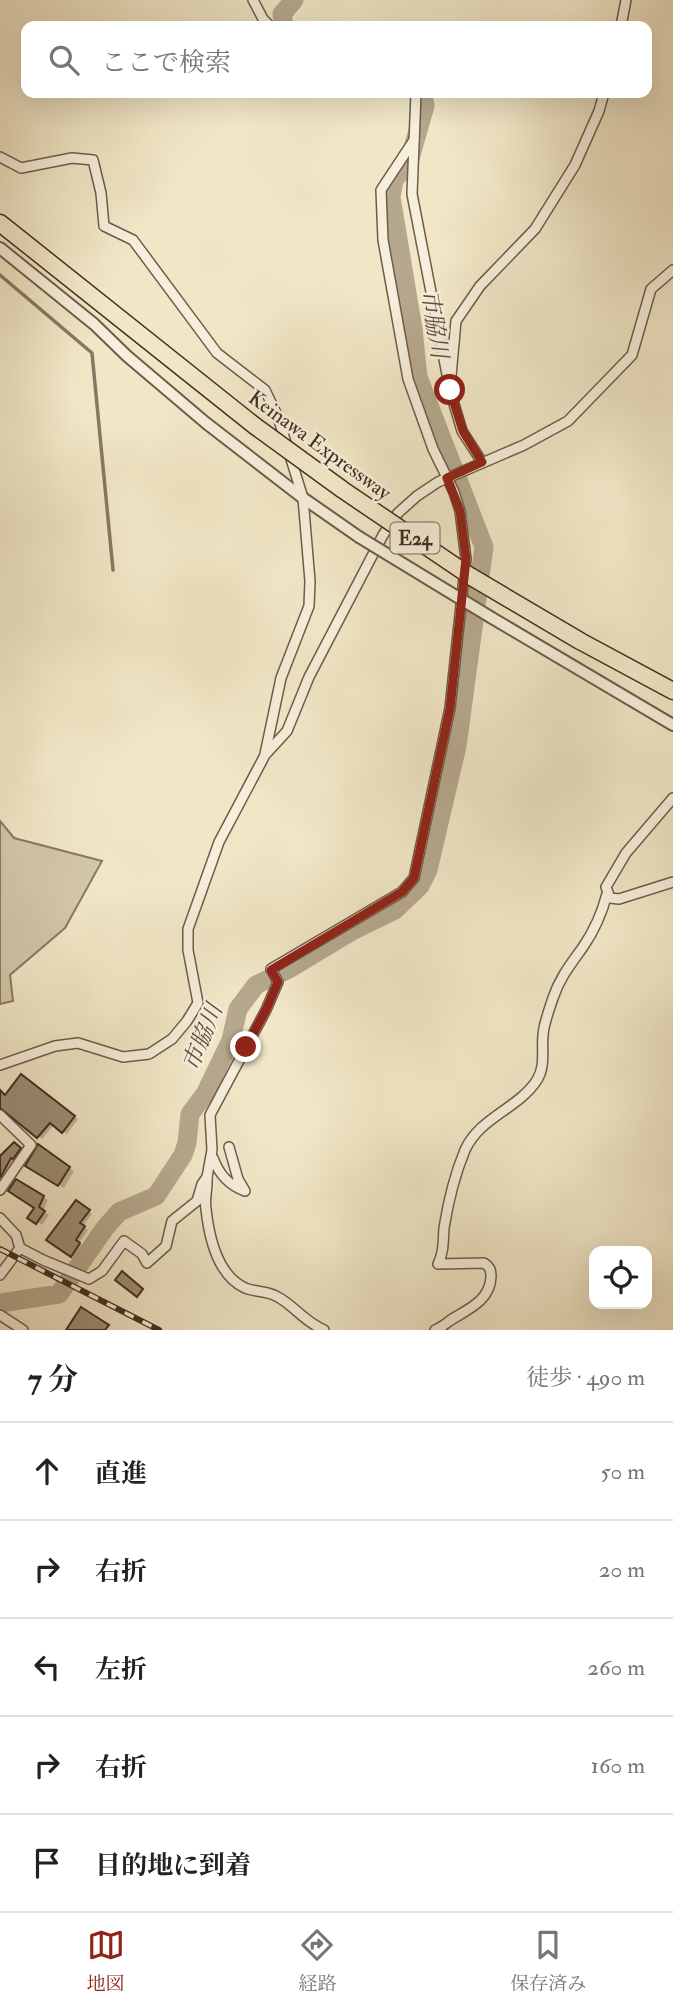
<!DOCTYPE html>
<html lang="ja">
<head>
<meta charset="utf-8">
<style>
	body { margin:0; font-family:"IM FELL Double Pica","Noto Serif JP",serif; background:#f6f6f6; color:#222 }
	.controls { position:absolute; right:21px; bottom:21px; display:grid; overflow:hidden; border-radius:14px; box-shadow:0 7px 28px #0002 }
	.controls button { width:63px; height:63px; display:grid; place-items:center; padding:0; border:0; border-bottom:2px solid #e0e0e0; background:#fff; color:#222; font:35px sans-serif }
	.stop { position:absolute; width:21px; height:21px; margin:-16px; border:5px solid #8f2418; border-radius:50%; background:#fff }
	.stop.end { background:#8f2418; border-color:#fff; box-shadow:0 2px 7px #0008 }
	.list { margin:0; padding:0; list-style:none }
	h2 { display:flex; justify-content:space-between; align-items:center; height:91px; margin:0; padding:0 28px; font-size:30px }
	h2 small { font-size:23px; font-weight:400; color:#767676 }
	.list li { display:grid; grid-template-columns:46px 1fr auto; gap:21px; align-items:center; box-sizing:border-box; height:98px; padding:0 28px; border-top:2px solid #e0e0e0 }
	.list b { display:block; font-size:26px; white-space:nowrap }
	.list em { font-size:23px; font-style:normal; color:#767676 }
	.icon { flex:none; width:38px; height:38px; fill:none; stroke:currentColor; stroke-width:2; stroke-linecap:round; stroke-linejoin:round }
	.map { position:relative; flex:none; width:673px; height:1330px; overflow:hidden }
	.search { position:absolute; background:#fff; box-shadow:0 7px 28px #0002; left:21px; right:21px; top:21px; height:77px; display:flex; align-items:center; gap:18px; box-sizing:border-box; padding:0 24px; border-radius:14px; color:#767676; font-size:26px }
	.sheet { height:581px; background:#fff }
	nav { display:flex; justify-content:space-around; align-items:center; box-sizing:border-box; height:98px; border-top:2px solid #e0e0e0; background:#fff; font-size:19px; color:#767676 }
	nav a { display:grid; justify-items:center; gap:4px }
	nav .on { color:#8f2418 }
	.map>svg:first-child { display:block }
	.green { fill:#d3c7aa; stroke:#8a7a64; stroke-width:2 }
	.shadow { fill:#0003 }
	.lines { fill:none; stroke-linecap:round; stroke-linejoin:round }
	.stream { stroke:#887762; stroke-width:3.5 }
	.river { stroke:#b6a88e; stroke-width:19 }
	.building { fill:#9d8e76; stroke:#422d1f; stroke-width:2 }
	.minor-casing { stroke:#6e5c49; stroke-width:12 }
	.tertiary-casing { stroke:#6e5c49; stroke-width:14 }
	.motorway-casing { stroke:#422d1f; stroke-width:19 }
	.minor { stroke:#f6efdb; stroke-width:9 }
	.tertiary { stroke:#f6efdb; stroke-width:10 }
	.motorway { stroke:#f1e7c7; stroke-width:16 }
	.rail-casing { stroke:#422d1f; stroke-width:6 }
	.rail { stroke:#f6efdb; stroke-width:3.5; stroke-dasharray:10; stroke-linecap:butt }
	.tertiary-bridge-casing { stroke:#6e5c49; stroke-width:14; stroke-linecap:butt }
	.motorway-bridge-casing { stroke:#422d1f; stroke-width:19; stroke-linecap:butt }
	.tertiary-bridge { stroke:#f6efdb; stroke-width:10 }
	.motorway-bridge { stroke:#f1e7c7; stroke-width:16 }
	.route { stroke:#8f2418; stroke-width:9 }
	.labels { text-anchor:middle; stroke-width:5; stroke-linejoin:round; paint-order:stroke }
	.shield { fill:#f6efdb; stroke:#786757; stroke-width:2 }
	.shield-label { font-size:19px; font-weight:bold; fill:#422d1f }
	.street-label { font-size:21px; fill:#422d1f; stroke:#f6efdb }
	.water-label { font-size:23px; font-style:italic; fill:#5f4c3b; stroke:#f6efdb }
</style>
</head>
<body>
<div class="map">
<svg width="673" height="1330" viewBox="0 0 673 1330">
	<rect width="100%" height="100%" fill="#f1e7c7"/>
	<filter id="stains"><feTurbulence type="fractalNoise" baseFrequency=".00286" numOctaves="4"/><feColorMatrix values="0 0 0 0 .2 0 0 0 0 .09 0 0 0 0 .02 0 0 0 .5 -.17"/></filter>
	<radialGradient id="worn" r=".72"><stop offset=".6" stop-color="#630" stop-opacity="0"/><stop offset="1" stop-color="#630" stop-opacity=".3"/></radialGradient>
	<!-- green -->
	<polygon class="green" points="0,821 14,838 102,861 65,928 10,975 13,1001 0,1004"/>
	<!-- shadow -->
	<g class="shadow">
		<polygon points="26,1079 78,1119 67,1134 54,1125 42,1139 8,1111 2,1110 0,1113 0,1092 6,1097"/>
		<polygon points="18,1147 24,1151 18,1160 16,1159 1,1184 0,1159"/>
		<polygon points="43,1150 74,1171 64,1188 27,1166"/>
		<polygon points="17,1181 48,1200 43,1211 49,1215 42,1225 30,1217 36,1208"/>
		<polygon points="80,1204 92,1214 83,1226 88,1230 79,1243 83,1246 75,1257 49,1239"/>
	</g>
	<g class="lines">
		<!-- stream -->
		<polyline class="stream" points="0,275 92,353 113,570"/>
		<!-- river -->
		<g class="river">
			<polyline points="284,26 282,14 294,0"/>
			<polyline points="0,1303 59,1294 105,1228 119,1212 156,1196 183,1155 187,1143 190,1114 205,1094 231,1040 238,1009 256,985 287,970 352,931 395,910 420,886 428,870 457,746 484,547 418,377 413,329 391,197 394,180 409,162 425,106 423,93"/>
		</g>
	</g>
	<!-- building -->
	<g class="building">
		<polygon points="21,1074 75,1116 62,1133 50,1123 37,1138 0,1108 0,1090 5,1095"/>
		<polygon points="14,1142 21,1148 13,1159 11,1158 0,1178 0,1156"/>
		<polygon points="38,1144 70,1167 58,1186 25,1166"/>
		<polygon points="16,1179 44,1196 39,1207 45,1211 36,1224 27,1218 34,1208 8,1191"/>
		<polygon points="76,1200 90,1210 80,1223 85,1226 76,1240 80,1243 71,1257 46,1240"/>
		<polygon points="122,1271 143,1289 137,1297 115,1280"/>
		<polygon points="81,1307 109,1325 105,1330 66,1330"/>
	</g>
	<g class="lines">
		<defs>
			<g id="minor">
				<polyline points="253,0 263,19 270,26"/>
				<polyline points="621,26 626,0"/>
				<polyline points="416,93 412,194 450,390 462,431 482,462"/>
				<polyline points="0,157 21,168 72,158 93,160 101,193 104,226 133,240 217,353 265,390 278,417 303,498 310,581 309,606 281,678 265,754"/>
				<polyline points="451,376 456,321 480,286 535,229 575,165 599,111 604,93"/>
				<polyline points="673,798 626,853 606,887 610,898 619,899 673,882"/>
				<polyline points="0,1065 55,1046 78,1043 123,1057 149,1054 172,1039 187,1021 198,1003 188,950 188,929 219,842 265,755 287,731 309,677 383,535 398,513 417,496 438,482 524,445 568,421 632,355 651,289 673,270"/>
				<polyline points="0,1115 31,1145 0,1190"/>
				<path d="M 213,1158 C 219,1174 228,1185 245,1191 L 238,1179 L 229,1147"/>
				<polyline points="207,1177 212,1150 210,1115 266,1010 278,982 271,969 402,892 414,878 450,708 466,559 460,511 454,492 433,449 408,379 383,240 381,190 414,140"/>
				<path d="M 0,1218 L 16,1235 L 20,1248 L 43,1260 L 89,1279 L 102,1271 L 124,1241 L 142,1254 L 147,1263 L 166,1246 L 172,1221 L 197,1201 L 202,1184 L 207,1177 C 208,1188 204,1199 206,1209 C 209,1237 217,1275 245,1288 C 255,1292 267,1291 276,1296 C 294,1305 303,1321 324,1330"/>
				<polyline points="0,1275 20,1248"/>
				<polyline points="0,1315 23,1330"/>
				<path d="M 435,1330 C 443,1327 447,1322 454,1318 C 471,1308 490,1299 491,1277 C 491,1270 490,1267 484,1263 L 438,1264 C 444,1252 443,1241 444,1228 C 448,1203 455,1174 465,1150 C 480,1117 518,1109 537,1080 C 547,1064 540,1046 544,1028 C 546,1018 550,1007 553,998 C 560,977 571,964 583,947 C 594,931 602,913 607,894"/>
			</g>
			<g id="tertiary">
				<polyline points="0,248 94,324 127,356 206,423 303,498 359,537"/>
				<polyline points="492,618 673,725"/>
			</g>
			<g id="motorway">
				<polyline points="0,223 255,426"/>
				<polyline points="580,641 673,691"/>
			</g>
		</defs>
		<!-- minor casing -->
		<use href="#minor" class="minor-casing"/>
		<!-- tertiary casing -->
		<use href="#tertiary" class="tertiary-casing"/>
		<!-- motorway casing -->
		<use href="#motorway" class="motorway-casing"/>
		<!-- minor -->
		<use href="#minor" class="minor"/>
		<!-- tertiary -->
		<use href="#tertiary" class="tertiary"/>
		<!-- motorway -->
		<use href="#motorway" class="motorway"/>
		<defs>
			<polyline id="rail" points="0,1249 159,1330"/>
		</defs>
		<!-- rail casing -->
		<use href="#rail" class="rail-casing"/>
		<!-- rail -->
		<use href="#rail" class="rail"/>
		<defs>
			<polyline id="tertiary-bridge" points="359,537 492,618"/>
			<polyline id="motorway-bridge" points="255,426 343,490 470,576 580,641"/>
		</defs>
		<!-- tertiary-bridge casing -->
		<use href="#tertiary-bridge" class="tertiary-bridge-casing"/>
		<!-- motorway-bridge casing -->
		<use href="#motorway-bridge" class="motorway-bridge-casing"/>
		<!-- tertiary-bridge -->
		<use href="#tertiary-bridge" class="tertiary-bridge"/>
		<!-- motorway-bridge -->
		<use href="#motorway-bridge" class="motorway-bridge"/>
	</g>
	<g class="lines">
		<!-- route -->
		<polyline class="route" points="246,1047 266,1010 278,982 271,970 402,892 414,878 450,708 466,559 460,511 447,478 482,462 463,431 450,390"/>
	</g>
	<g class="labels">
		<!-- shield labels -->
		<rect class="shield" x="390.5" y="522.5" width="49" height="31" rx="5"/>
		<g class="shield-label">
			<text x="415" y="545">E24</text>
		</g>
		<!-- street labels -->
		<g class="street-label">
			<text transform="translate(320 445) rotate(36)" y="7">Keinawa Expressway</text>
		</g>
		<!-- water labels -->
		<g class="water-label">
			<text transform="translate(435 324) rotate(81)" y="8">市脇川</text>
			<text transform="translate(202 1037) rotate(-68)" y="8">市脇川</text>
		</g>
	</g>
	<rect width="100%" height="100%" filter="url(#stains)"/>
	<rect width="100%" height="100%" fill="url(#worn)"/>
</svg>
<div class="controls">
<button><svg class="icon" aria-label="locate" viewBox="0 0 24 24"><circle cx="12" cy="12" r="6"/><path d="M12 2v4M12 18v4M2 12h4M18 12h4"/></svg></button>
</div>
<div class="stop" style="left:450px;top:390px"></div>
<div class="stop end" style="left:246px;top:1047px"></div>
<div class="search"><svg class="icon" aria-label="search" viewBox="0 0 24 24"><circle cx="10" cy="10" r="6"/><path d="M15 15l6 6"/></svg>ここで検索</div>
</div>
<section class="sheet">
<h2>7 分<small>徒歩 · 490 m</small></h2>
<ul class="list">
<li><svg class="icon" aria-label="ahead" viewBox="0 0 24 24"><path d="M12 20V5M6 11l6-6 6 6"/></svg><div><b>直進</b></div><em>50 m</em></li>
<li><svg class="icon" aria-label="right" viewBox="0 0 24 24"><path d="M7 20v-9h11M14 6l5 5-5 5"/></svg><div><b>右折</b></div><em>20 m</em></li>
<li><svg class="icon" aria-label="left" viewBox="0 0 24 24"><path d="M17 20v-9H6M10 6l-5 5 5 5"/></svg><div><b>左折</b></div><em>260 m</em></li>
<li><svg class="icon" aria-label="right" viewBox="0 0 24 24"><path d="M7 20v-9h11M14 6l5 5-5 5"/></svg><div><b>右折</b></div><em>160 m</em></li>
<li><svg class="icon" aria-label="arrive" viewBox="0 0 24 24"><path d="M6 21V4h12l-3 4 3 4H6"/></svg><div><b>目的地に到着</b></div></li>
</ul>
</section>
<nav>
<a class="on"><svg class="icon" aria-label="map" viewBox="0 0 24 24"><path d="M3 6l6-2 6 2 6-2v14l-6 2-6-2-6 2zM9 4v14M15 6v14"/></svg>地図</a>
<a><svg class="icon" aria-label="directions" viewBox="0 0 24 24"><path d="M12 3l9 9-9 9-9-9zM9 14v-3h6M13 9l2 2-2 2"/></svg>経路</a>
<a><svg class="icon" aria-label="saved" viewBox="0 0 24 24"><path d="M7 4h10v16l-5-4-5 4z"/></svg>保存済み</a>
</nav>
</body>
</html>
